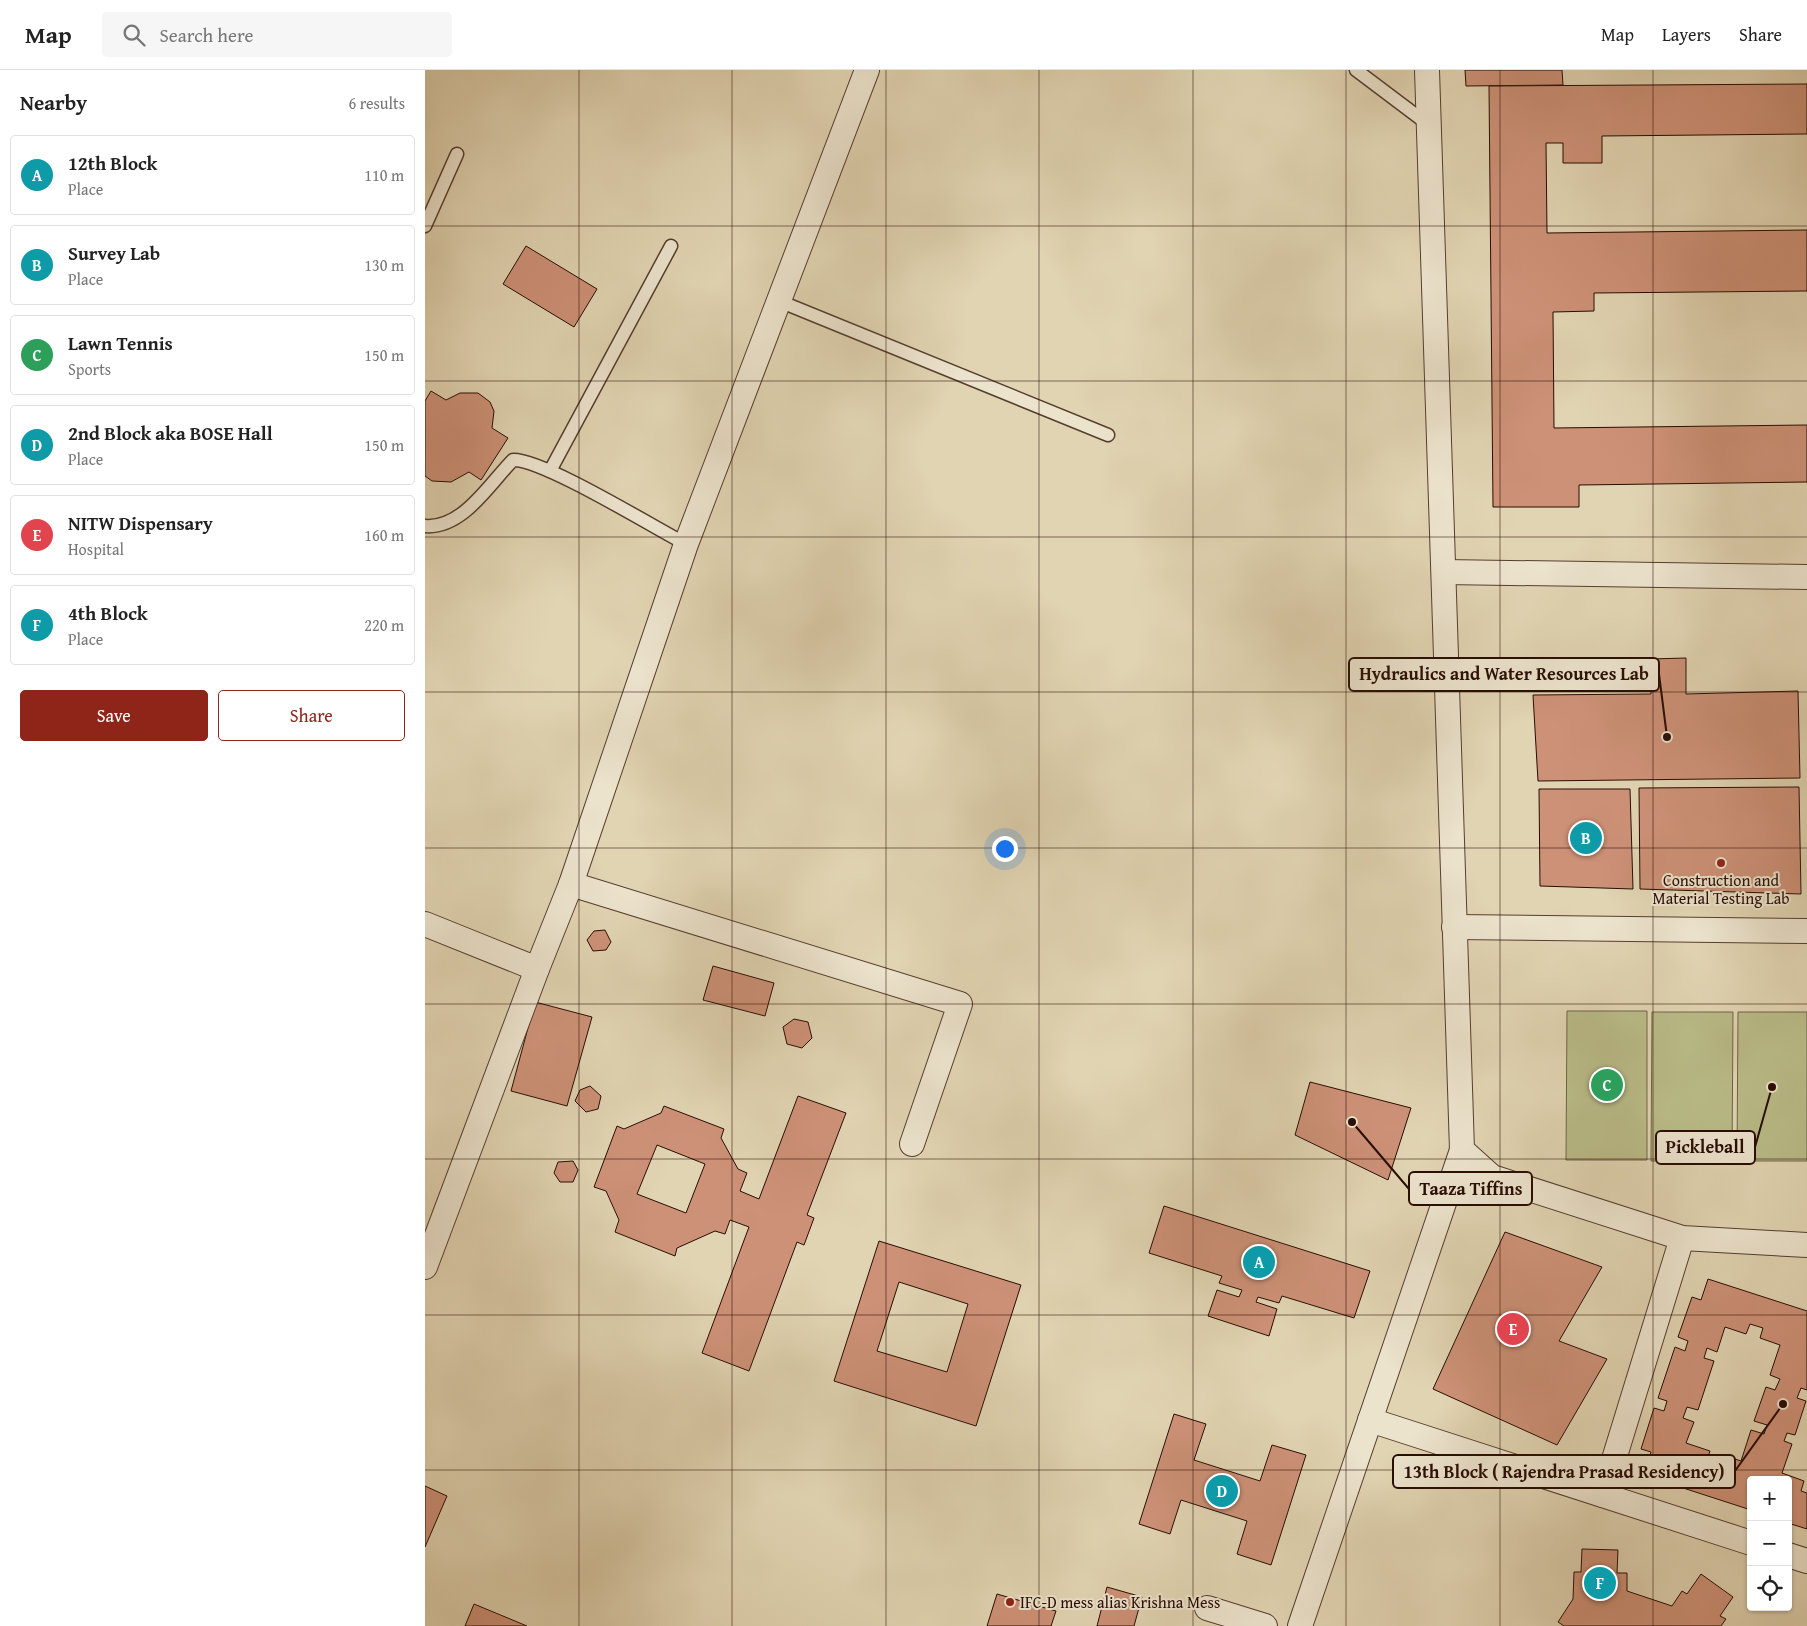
<!DOCTYPE html>
<html lang="en">
<head>
<meta charset="utf-8">
<style>
	body { margin:0; font-family:"Gentium Book Plus",serif; background:#f6f6f6; color:#222 }
	.controls { position:absolute; right:15px; bottom:15px; display:grid; overflow:hidden; border-radius:5px; box-shadow:0 1px 4px #0004 }
	.controls button { width:45px; height:45px; display:grid; place-items:center; padding:0; border:0; border-bottom:1px solid #e0e0e0; background:#fff; color:#222; font:25px sans-serif }
	.you { position:absolute; left:579px; top:778px; width:18px; height:18px; margin:-12px; border:4px solid #fff; border-radius:50%; background:#1a73e8; box-shadow:0 0 0 8px #1a73e833 }
	.badge { display:grid; place-items:center; width:32px; height:32px; border-radius:50%; background:#8f2418; color:#fff; font-size:16px; font-weight:700 }
	.pin { position:absolute; translate:-50% -50%; border:2px solid #fff; box-shadow:0 1px 5px #0006 }
	.list { margin:0; padding:0; list-style:none }
	h2 { display:flex; justify-content:space-between; align-items:center; height:65px; margin:0; padding:0 20px; font-size:21px }
	h2 small { font-size:16px; font-weight:400; color:#767676 }
	.list li { display:grid; grid-template-columns:32px 1fr auto; gap:15px; align-items:center; box-sizing:border-box; height:80px; margin:0 10px 10px; padding:0 10px; border:1px solid #e0e0e0; border-radius:5px }
	.list b { display:block; font-size:19px; white-space:nowrap }
	.list p { margin:0; font-size:16px; white-space:nowrap; color:#767676 }
	.list em { font-size:16px; font-style:normal; color:#767676 }
	.actions { display:flex; gap:10px; padding:15px 20px }
	.actions a { flex:1; padding:11px 0; border:1px solid #8f2418; border-radius:5px; text-align:center; font-size:18px; color:#8f2418 }
	.actions .main { background:#8f2418; color:#fff }
	.icon { flex:none; width:28px; height:28px; fill:none; stroke:currentColor; stroke-width:2; stroke-linecap:round; stroke-linejoin:round }
	.map { position:relative; flex:none; width:1382px; height:1556px; overflow:hidden }
	header { display:flex; align-items:center; gap:30px; box-sizing:border-box; height:70px; padding:0 25px; background:#fff; border-bottom:1px solid #e0e0e0 }
	header strong { font-size:24px }
	nav { display:flex; gap:28px; margin-inline-start:auto; font-size:18px }
	.search { width:350px; height:45px; background:#f6f6f6; display:flex; align-items:center; gap:12px; box-sizing:border-box; padding:0 18px; border-radius:5px; color:#767676; font-size:19px }
	main { display:flex }
	aside { flex:1; background:#fff }
	.map>svg:first-child { display:block }
	.green { fill:#b9bb88; stroke:#706446 }
	.building { fill:#cd9177; stroke:#280c03; fill-rule:evenodd }
	.lines { fill:none; stroke-linecap:round; stroke-linejoin:round }
	.service-casing { stroke:#563e2f; stroke-width:15 }
	.minor-casing { stroke:#563e2f; stroke-width:26 }
	.service { stroke:#ece3cd; stroke-width:12 }
	.minor { stroke:#ece3cd; stroke-width:24 }
	.grid { fill:none; stroke:#280c03; stroke-width:1; stroke-opacity:0.55 }
	.poi-dot { fill:#8f2418; stroke:#ece3cd; stroke-width:2 }
	.labels { text-anchor:middle; stroke-width:4; stroke-linejoin:round; paint-order:stroke }
	.poi-label { font-size:16px; fill:#280c03; stroke:#ece3cd }
	.leader { fill:none; stroke:#280c03; stroke-width:2 }
	.callout-dot { fill:#280c03; stroke:#ece3cd; stroke-width:2 }
	.callout { fill:#ece3cd; stroke:#280c03; stroke-width:2 }
	.callout-label { font-size:18px; text-anchor:middle; font-weight:bold; fill:#280c03 }
</style>
</head>
<body>
<header>
<strong>Map</strong>
<div class="search"><svg class="icon" aria-label="search" viewBox="0 0 24 24"><circle cx="10" cy="10" r="6"/><path d="M15 15l6 6"/></svg>Search here</div>
<nav><a>Map</a><a>Layers</a><a>Share</a></nav>
</header>
<main>
<aside>
<h2>Nearby<small>6 results</small></h2>
<ul class="list">
<li><span class="badge" style="background:#0f9aa8">A</span><div><b>12th Block</b><p>Place</p></div><em>110 m</em></li>
<li><span class="badge" style="background:#0f9aa8">B</span><div><b>Survey Lab</b><p>Place</p></div><em>130 m</em></li>
<li><span class="badge" style="background:#2e9e5b">C</span><div><b>Lawn Tennis</b><p>Sports</p></div><em>150 m</em></li>
<li><span class="badge" style="background:#0f9aa8">D</span><div><b>2nd Block aka BOSE Hall</b><p>Place</p></div><em>150 m</em></li>
<li><span class="badge" style="background:#e0444e">E</span><div><b>NITW Dispensary</b><p>Hospital</p></div><em>160 m</em></li>
<li><span class="badge" style="background:#0f9aa8">F</span><div><b>4th Block</b><p>Place</p></div><em>220 m</em></li>
</ul>
<div class="actions"><a class="main">Save</a><a>Share</a></div>
</aside>
<div class="map">
<svg width="1382" height="1556" viewBox="0 0 1382 1556">
	<rect width="100%" height="100%" fill="#e1d4b2"/>
	<filter id="stains"><feTurbulence type="fractalNoise" baseFrequency=".004" numOctaves="4"/><feColorMatrix values="0 0 0 0 .2 0 0 0 0 .09 0 0 0 0 .02 0 0 0 .5 -.17"/></filter>
	<radialGradient id="worn" r=".72"><stop offset=".6" stop-color="#630" stop-opacity="0"/><stop offset="1" stop-color="#630" stop-opacity=".3"/></radialGradient>
	<!-- green -->
	<g class="green">
		<polygon points="1142,941 1222,941 1222,1090 1141,1090"/>
		<polygon points="1227,942 1308,942 1307,1091 1226,1091"/>
		<polygon points="1313,942 1382,942 1382,1091 1312,1091"/>
	</g>
	<!-- building -->
	<g class="building">
		<polygon points="1040,0 1137,0 1138,15 1041,16"/>
		<polygon points="1382,14 1382,64 1177,66 1177,93 1138,93 1138,73 1121,73 1122,163 1382,160 1382,221 1169,223 1169,241 1128,242 1129,358 1382,355 1382,412 1154,415 1154,437 1068,437 1064,16"/>
		<polygon points="101,176 172,219 149,257 78,214"/>
		<polygon points="6,321 21,330 35,323 53,323 65,332 69,341 67,358 83,368 56,410 44,402 26,412 7,411 0,406 0,331"/>
		<polygon points="1261,588 1261,624 1373,621 1375,708 1113,711 1108,625 1226,624 1225,589"/>
		<polygon points="1374,717 1376,824 1215,819 1214,718"/>
		<polygon points="1114,719 1205,719 1208,819 1115,816"/>
		<polygon points="180,860 186,872 181,880 168,881 162,870 169,861"/>
		<polygon points="288,896 349,913 340,946 278,930"/>
		<polygon points="110,932 167,947 142,1036 86,1021"/>
		<polygon points="369,949 383,952 387,968 377,978 362,974 358,957"/>
		<polygon points="885,1012 986,1038 963,1110 870,1065"/>
		<polygon points="165,1016 176,1026 173,1039 161,1042 150,1031 155,1020"/>
		<path d="M 373,1026 L 421,1043 L 382,1145 L 389,1148 L 379,1175 L 372,1172 L 324,1301 L 277,1283 L 324,1157 L 305,1150 L 300,1164 L 290,1161 L 252,1178 L 250,1186 L 190,1162 L 194,1150 L 181,1121 L 169,1117 L 192,1056 L 199,1059 L 236,1043 L 239,1036 L 299,1059 L 296,1068 L 313,1099 L 322,1103 L 315,1121 L 334,1129 ZM 232,1075 L 280,1094 L 261,1143 L 212,1124 Z"/>
		<polygon points="148,1091 153,1100 148,1112 135,1112 129,1103 133,1092"/>
		<polygon points="739,1136 945,1201 929,1248 857,1226 854,1233 833,1227 831,1232 852,1239 844,1266 783,1246 792,1220 814,1227 817,1220 794,1213 797,1206 724,1183"/>
		<polygon points="1080,1162 1177,1197 1134,1271 1182,1289 1132,1375 1008,1319"/>
		<path d="M 454,1171 L 596,1215 L 551,1356 L 409,1311 ZM 474,1212 L 543,1234 L 522,1302 L 452,1281 Z"/>
		<path d="M 1283,1209 L 1382,1241 L 1382,1320 L 1376,1318 L 1372,1328 L 1381,1331 L 1370,1365 L 1362,1363 L 1359,1371 L 1367,1374 L 1357,1403 L 1379,1411 L 1376,1421 L 1382,1423 L 1382,1459 L 1363,1453 L 1363,1410 L 1326,1410 L 1326,1440 L 1218,1405 L 1226,1382 L 1216,1379 L 1229,1338 L 1239,1341 L 1242,1331 L 1233,1328 L 1250,1277 L 1260,1281 L 1263,1271 L 1253,1267 L 1267,1227 L 1276,1230 ZM 1325,1254 L 1338,1258 L 1335,1268 L 1355,1275 L 1345,1305 L 1355,1309 L 1350,1320 L 1341,1317 L 1329,1351 L 1342,1355 L 1339,1364 L 1326,1360 L 1316,1391 L 1298,1385 L 1295,1394 L 1282,1390 L 1285,1381 L 1261,1373 L 1269,1352 L 1258,1348 L 1262,1337 L 1273,1340 L 1289,1291 L 1279,1288 L 1282,1278 L 1292,1282 L 1300,1257 L 1321,1264 Z"/>
		<polygon points="749,1344 781,1354 769,1390 835,1411 847,1375 881,1385 846,1495 812,1484 822,1451 756,1430 745,1464 714,1454"/>
		<polygon points="0,1416 22,1426 0,1477"/>
		<polygon points="1157,1479 1193,1480 1192,1503 1202,1503 1202,1521 1247,1536 1257,1521 1262,1524 1276,1504 1308,1527 1295,1546 1301,1549 1296,1556 1139,1556 1133,1552 1148,1529 1149,1502 1156,1502"/>
		<polygon points="682,1517 717,1527 709,1556 672,1556"/>
		<polygon points="572,1524 631,1541 626,1556 562,1556"/>
		<polygon points="49,1534 102,1556 40,1556"/>
	</g>
	<g class="lines">
		<defs>
			<g id="service">
				<polyline points="931,0 1004,55"/>
				<polyline points="0,156 32,84"/>
				<polyline points="354,231 683,365"/>
				<polyline points="125,401 246,176"/>
				<path d="M 0,456 C 38,459 65,413 88,390 C 118,389 228,457 261,474"/>
			</g>
			<g id="minor">
				<polyline points="1002,0 1037,1080 1067,1107 1257,1168 1382,1175"/>
				<polyline points="1019,502 1382,507"/>
				<polyline points="146,814 535,934 487,1074"/>
				<polyline points="0,854 112,899 146,814 261,474 442,0"/>
				<polyline points="1029,857 1382,861"/>
				<polyline points="0,1197 112,899"/>
				<polyline points="945,1350 1326,1473"/>
				<polyline points="1178,1425 1257,1168"/>
				<polyline points="1363,1485 1382,1491"/>
				<polyline points="782,1538 840,1556"/>
				<polyline points="875,1556 1037,1080"/>
			</g>
		</defs>
		<!-- service casing -->
		<use href="#service" class="service-casing"/>
		<!-- minor casing -->
		<use href="#minor" class="minor-casing"/>
		<!-- service -->
		<use href="#service" class="service"/>
		<!-- minor -->
		<use href="#minor" class="minor"/>
	</g>
	<!-- grid -->
	<path class="grid" d="M 154,0 L 154,1556M 307,0 L 307,1556M 461,0 L 461,1556M 614,0 L 614,1556M 768,0 L 768,1556M 921,0 L 921,1556M 1075,0 L 1075,1556M 1228,0 L 1228,1556M 0,156 L 1382,156M 0,311 L 1382,311M 0,467 L 1382,467M 0,622 L 1382,622M 0,778 L 1382,778M 0,934 L 1382,934M 0,1089 L 1382,1089M 0,1245 L 1382,1245M 0,1400 L 1382,1400"/>
	<!-- markers -->
	<g class="poi-dot">
		<circle cx="1296" cy="793" r="5"/>
		<circle cx="585" cy="1532" r="5"/>
	</g>
	<g class="labels">
		<!-- poi labels -->
		<g class="poi-label">
			<text x="1296" y="816">Construction and<tspan x="1296" dy="18">Material Testing Lab</tspan></text>
			<text x="595" y="1538" text-anchor="start">IFC-D mess alias Krishna Mess</text>
		</g>
	</g>
	<!-- callouts -->
	<path class="leader" d="M1242 667L1234 604M1347 1017L1330 1077M927 1052L984 1119M1358 1334L1310 1401"/>
	<g class="callout-dot">
		<circle cx="1242" cy="667" r="5"/>
		<circle cx="1347" cy="1017" r="5"/>
		<circle cx="927" cy="1052" r="5"/>
		<circle cx="1358" cy="1334" r="5"/>
	</g>
	<g class="callout">
		<rect x="924" y="588" width="310" height="33" rx="5"/>
		<rect x="1231" y="1061" width="99" height="33" rx="5"/>
		<rect x="984" y="1102" width="123" height="33" rx="5"/>
		<rect x="968" y="1385" width="342" height="33" rx="5"/>
	</g>
	<g class="callout-label">
		<text x="1079" y="610">Hydraulics and Water Resources Lab</text>
		<text x="1280" y="1083">Pickleball</text>
		<text x="1046" y="1125">Taaza Tiffins</text>
		<text x="1139" y="1408">13th Block ( Rajendra Prasad Residency)</text>
	</g>
	<rect width="100%" height="100%" filter="url(#stains)"/>
	<rect width="100%" height="100%" fill="url(#worn)"/>
</svg>
<div class="controls">
<button>+</button>
<button>−</button>
<button><svg class="icon" aria-label="locate" viewBox="0 0 24 24"><circle cx="12" cy="12" r="6"/><path d="M12 2v4M12 18v4M2 12h4M18 12h4"/></svg></button>
</div>
<div class="you"></div>
<div class="pin badge" style="left:834px;top:1192px;background:#0f9aa8">A</div>
<div class="pin badge" style="left:1161px;top:768px;background:#0f9aa8">B</div>
<div class="pin badge" style="left:1182px;top:1015px;background:#2e9e5b">C</div>
<div class="pin badge" style="left:797px;top:1421px;background:#0f9aa8">D</div>
<div class="pin badge" style="left:1088px;top:1259px;background:#e0444e">E</div>
<div class="pin badge" style="left:1175px;top:1513px;background:#0f9aa8">F</div>
</div>
</main>
</body>
</html>
